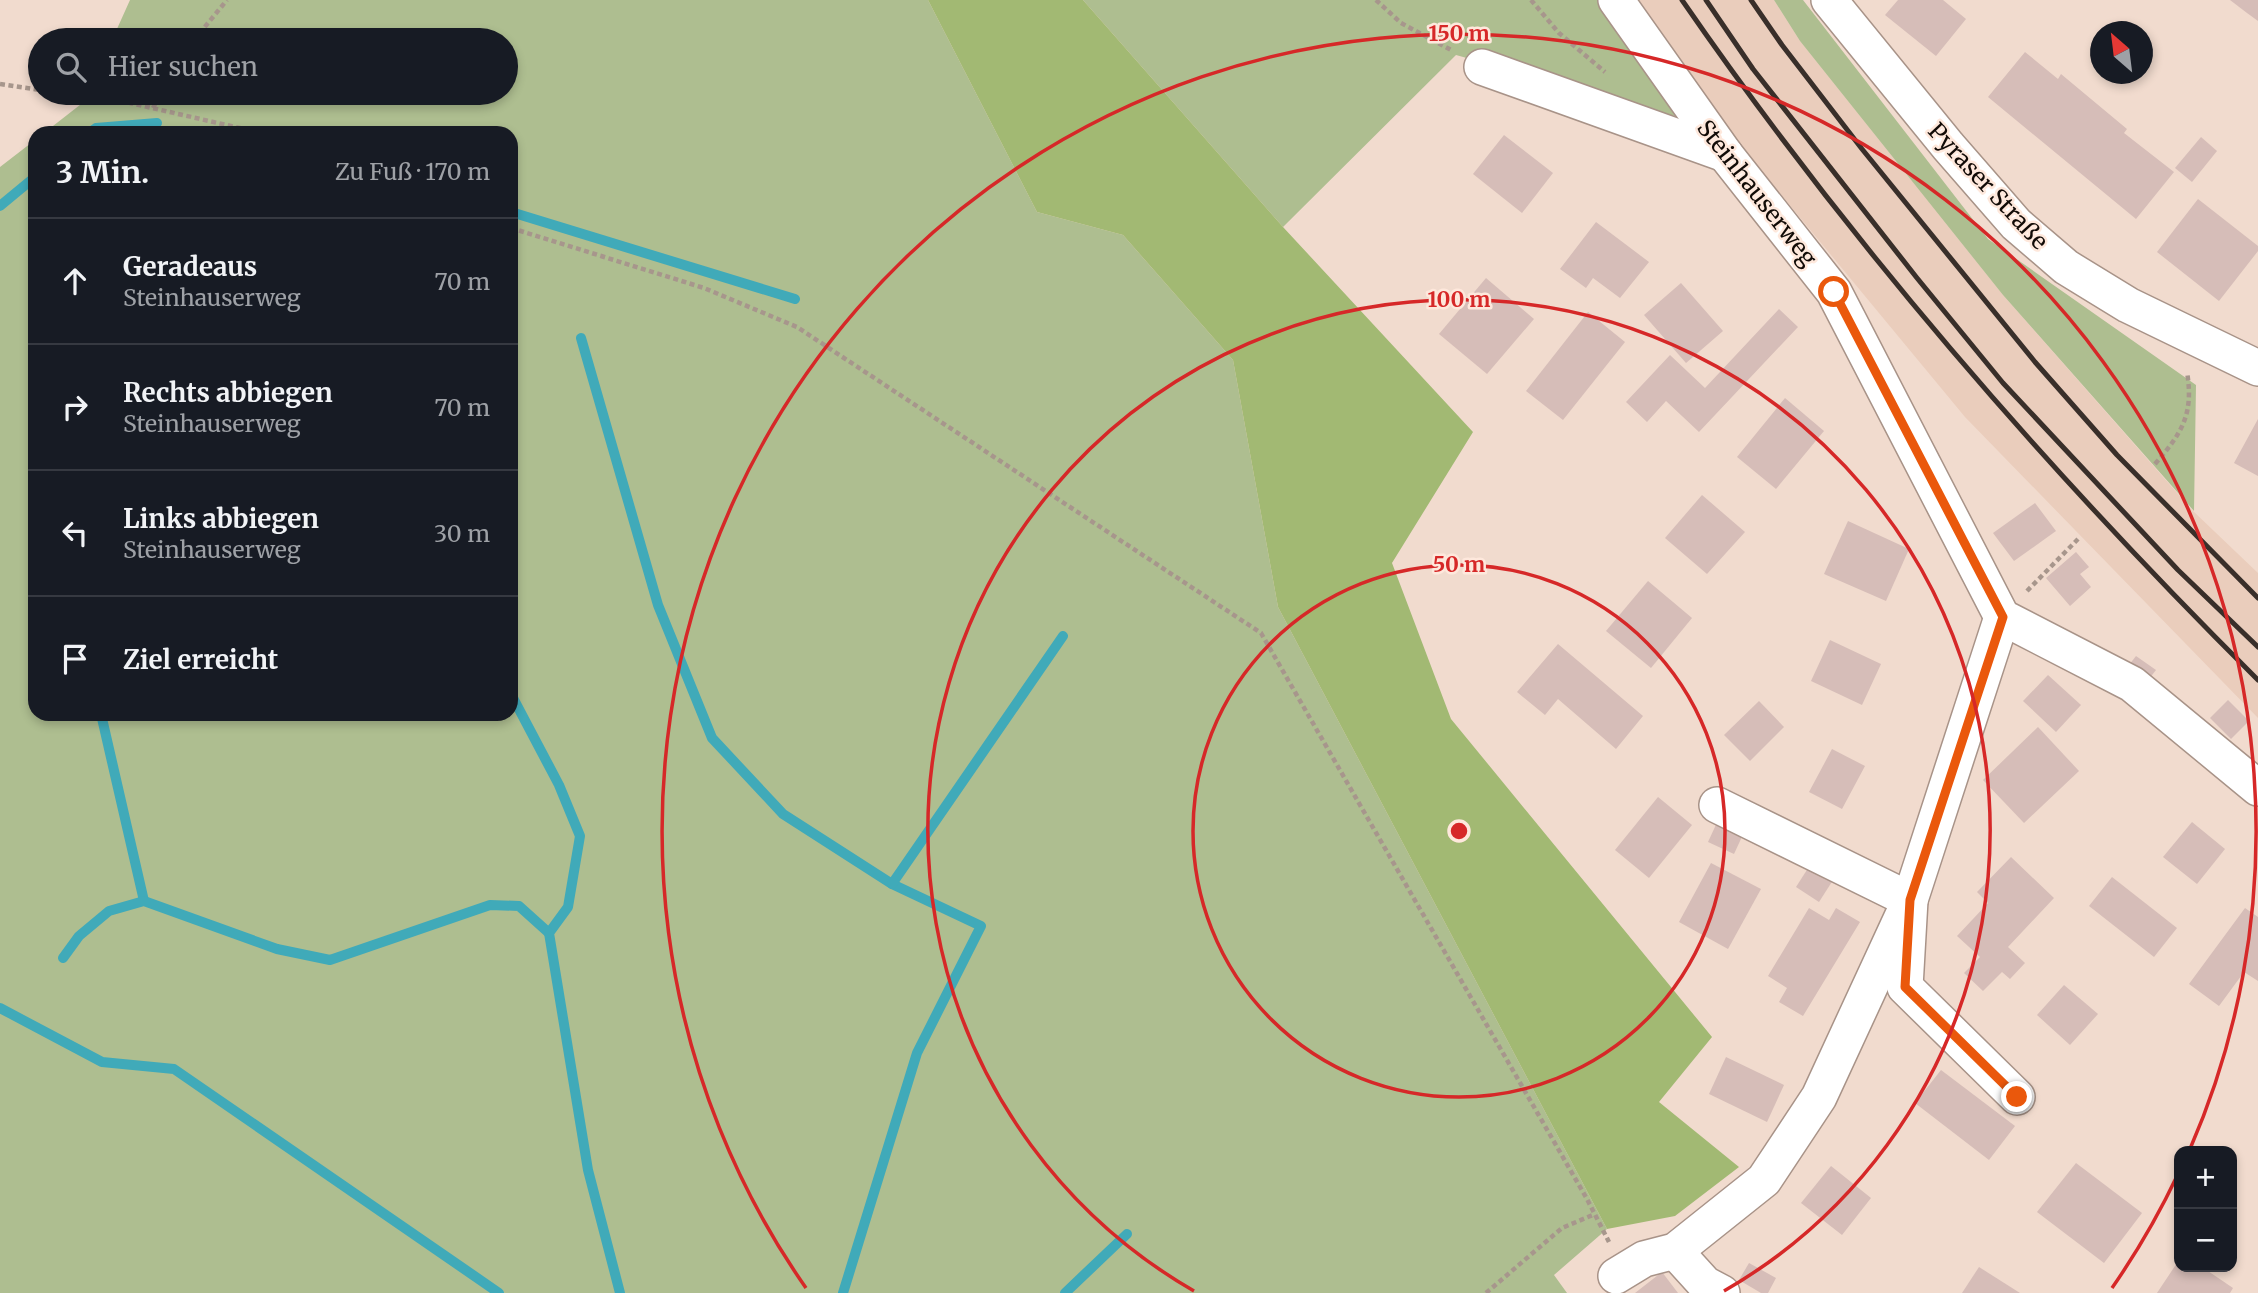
<!DOCTYPE html>
<html lang="de">
<head>
<meta charset="utf-8">
<style>
	body { margin:0; font-family:Merriweather,serif; background:#242831; color:#f1f3f6 }
	.controls { position:absolute; right:21px; bottom:21px; display:grid; overflow:hidden; border-radius:14px; box-shadow:0 4px 10px #0003 }
	.controls button { width:63px; height:63px; display:grid; place-items:center; padding:0; border:0; border-bottom:2px solid #363941; background:#171b24; color:#f1f3f6; font:35px sans-serif }
	.compass { position:absolute; left:2090px; top:21px; width:63px; height:63px; border-radius:50%; background:#171b24; box-shadow:0 4px 10px #0003; rotate:332deg }
	.stop { position:absolute; width:21px; height:21px; margin:-16px; border:5px solid #ea580c; border-radius:50%; background:#fff }
	.stop.end { background:#ea580c; border-color:#fff; box-shadow:0 2px 7px #0008 }
	.list { margin:0; padding:0; list-style:none }
	h2 { display:flex; justify-content:space-between; align-items:center; height:91px; margin:0; padding:0 28px; font-size:30px }
	h2 small { font-size:23px; font-weight:400; color:#9ea1a6 }
	.list li { display:grid; grid-template-columns:46px 1fr auto; gap:21px; align-items:center; box-sizing:border-box; height:126px; padding:0 28px; border-top:2px solid #363941 }
	.list b { display:block; font-size:26px; white-space:nowrap }
	.list p { margin:0; font-size:23px; white-space:nowrap; color:#9ea1a6 }
	.list em { font-size:23px; font-style:normal; color:#9ea1a6 }
	.icon { flex:none; width:38px; height:38px; fill:none; stroke:currentColor; stroke-width:2; stroke-linecap:round; stroke-linejoin:round }
	.map { position:relative; flex:none; width:2258px; height:1293px; overflow:hidden }
	.search { position:absolute; background:#171b24; box-shadow:0 4px 10px #0003; left:28px; top:28px; width:490px; height:77px; display:flex; align-items:center; gap:18px; box-sizing:border-box; padding:0 24px; border-radius:38px; color:#9ea1a6; font-size:26px }
	.panel { position:absolute; background:#171b24; box-shadow:0 4px 10px #0003; left:28px; top:126px; width:490px; height:595px; border-radius:21px }
	.map>svg:first-child { display:block }
	.built { fill:#eacdbc }
	.green { fill:#aebe90 }
	.forest { fill:#a2b973 }
	.lines { fill:none; stroke-linecap:round; stroke-linejoin:round }
	.stream { stroke:#40aab9; stroke-width:10 }
	.building { fill:#d6bdb8 }
	.minor-casing { stroke:#a89388; stroke-width:38 }
	.path { stroke:#a7968c; stroke-width:4.5; stroke-dasharray:5 3.5; stroke-linecap:butt }
	.minor { stroke:#fff; stroke-width:35 }
	.rail { stroke:#392f2a; stroke-width:5 }
	.route { stroke:#ea580c; stroke-width:9 }
	.ring { fill:none; stroke:#d62828; stroke-width:3.5 }
	.labels { text-anchor:middle; stroke-width:5; stroke-linejoin:round; paint-order:stroke }
	.street-label { font-size:23px; fill:#110a06; stroke:#fee8dc }
	.centre { fill:#d62828; stroke:#fee8dc; stroke-width:3.5 }
	.ring-label { font-size:21px; text-anchor:middle; font-weight:bold; fill:#d62828; stroke:#fee8dc; stroke-width:5; stroke-linejoin:round; paint-order:stroke }
</style>
</head>
<body>
<div class="map">
<svg width="2258" height="1293" viewBox="0 0 2258 1293">
	<rect width="100%" height="100%" fill="#f1dbce"/>
	<!-- built -->
	<polygon class="built" points="1620,0 1774,0 1800,41 2003,295 2193,511 2258,573 2258,718 1965,417"/>
	<!-- green -->
	<g class="green">
		<polygon points="130,0 928,0 1037,212 1123,235 1233,360 1278,607 1607,1229 1554,1275 1567,1293 0,1293 0,167 35,140 35,714 511,714 511,133 44,133 85,101 89,93 506,93 506,40 112,40"/>
		<polygon points="1083,0 1620,0 1693,121 1456,55 1283,227"/>
		<polygon points="1774,0 1803,0 1988,239 2196,385 2194,511 2003,295 1800,41"/>
	</g>
	<!-- forest -->
	<polygon class="forest" points="928,0 1083,0 1283,227 1473,432 1392,563 1451,719 1712,1037 1659,1102 1739,1167 1675,1216 1607,1229 1278,607 1233,360 1123,235 1037,212"/>
	<g class="lines">
		<!-- stream -->
		<g class="stream">
			<polyline points="89,133 96,128 157,123"/>
			<polyline points="0,206 35,177"/>
			<polyline points="511,212 795,299"/>
			<polyline points="581,338 658,605 712,738 783,814 892,884 981,926 917,1053 843,1293"/>
			<polyline points="511,694 559,785 580,836 568,907 549,933 588,1170 620,1293"/>
			<polyline points="101,714 144,901"/>
			<polyline points="892,884 1063,636"/>
			<polyline points="63,958 79,936 109,911 144,901 277,949 330,960 490,905 519,906 549,933"/>
			<polyline points="0,1008 102,1062 174,1069 499,1293"/>
			<polyline points="1065,1293 1127,1234"/>
		</g>
	</g>
	<!-- building -->
	<g class="building">
		<polygon points="1898,0 1943,0 1966,19 1936,56 1885,15"/>
		<polygon points="2230,0 2258,0 2258,21 2247,13"/>
		<polygon points="2025,52 2058,79 2061,74 2127,129 2124,133 2174,172 2136,219 1988,97"/>
		<polygon points="1504,135 1553,173 1522,213 1473,174"/>
		<polygon points="2201,137 2217,151 2192,182 2175,168"/>
		<polygon points="2198,199 2258,246 2258,251 2219,301 2157,252"/>
		<polygon points="1596,222 1649,262 1620,298 1593,278 1586,288 1560,269"/>
		<polygon points="1486,278 1534,319 1487,374 1439,334"/>
		<polygon points="1681,283 1723,331 1686,363 1644,315"/>
		<polygon points="1779,309 1798,327 1699,432 1666,401 1647,422 1626,402 1670,355 1705,388"/>
		<polygon points="1588,312 1625,342 1563,420 1526,391"/>
		<polygon points="1785,398 1824,431 1776,489 1737,457"/>
		<polygon points="2258,419 2258,476 2234,463"/>
		<polygon points="1702,495 1745,532 1707,574 1665,538"/>
		<polygon points="2035,503 2056,531 2014,561 1993,533"/>
		<polygon points="1848,521 1909,549 1886,601 1824,574"/>
		<polygon points="2076,552 2089,567 2080,574 2091,587 2070,606 2046,578"/>
		<polygon points="1648,581 1692,618 1651,668 1606,631"/>
		<polygon points="1830,640 1881,664 1862,705 1811,681"/>
		<polygon points="1558,644 1643,716 1616,749 1558,699 1545,715 1517,692"/>
		<polygon points="2136,656 2156,670 2149,679 2129,665"/>
		<polygon points="2048,675 2081,705 2056,732 2023,701"/>
		<polygon points="2228,700 2249,721 2231,739 2210,718"/>
		<polygon points="1759,701 1784,727 1750,761 1724,735"/>
		<polygon points="2038,727 2079,771 2024,823 1983,780"/>
		<polygon points="1832,749 1865,766 1842,809 1809,792"/>
		<polygon points="1658,797 1692,825 1649,878 1615,850"/>
		<polygon points="1720,816 1746,828 1734,854 1708,842"/>
		<polygon points="2192,822 2225,849 2197,884 2163,857"/>
		<polygon points="2011,857 2054,898 2008,947 2025,963 2010,979 2002,972 1983,991 1964,973 1980,957 1957,936 1988,903 1977,892"/>
		<polygon points="1812,862 1835,877 1819,902 1796,887"/>
		<polygon points="1711,863 1761,889 1728,949 1679,922"/>
		<polygon points="2112,877 2177,928 2154,957 2089,906"/>
		<polygon points="1809,908 1829,920 1836,908 1860,922 1803,1016 1779,1002 1787,988 1768,976"/>
		<polygon points="2245,908 2258,917 2258,981 2244,972 2219,1006 2189,984"/>
		<polygon points="2064,985 2098,1014 2070,1045 2037,1015"/>
		<polygon points="1726,1057 1784,1085 1767,1122 1709,1094"/>
		<polygon points="1941,1070 2015,1126 1989,1160 1915,1103"/>
		<polygon points="2076,1163 2142,1213 2104,1263 2037,1212"/>
		<polygon points="1831,1166 1871,1198 1842,1235 1801,1203"/>
		<polygon points="2179,1260 2179,1267 2202,1267 2233,1288 2230,1293 2157,1293"/>
		<polygon points="1749,1263 1776,1278 1768,1293 1761,1293 1739,1280"/>
		<polygon points="1979,1267 2020,1293 1962,1293"/>
		<polygon points="1662,1272 1678,1293 1635,1293"/>
	</g>
	<g class="lines">
		<defs>
			<g id="minor">
				<polyline points="1616,0 1725,154 1834,292 2002,617 2132,684 2258,788"/>
				<polyline points="1829,0 1948,146 2016,224 2066,267 2128,305 2258,368"/>
				<polyline points="1482,67 1725,154"/>
				<polyline points="1717,805 1910,900 1905,987 2017,1097"/>
				<polyline points="1675,1251 1705,1284 1722,1293"/>
				<polyline points="1616,1276 1644,1259 1675,1251 1764,1180 1819,1097 1910,900 2002,617"/>
			</g>
		</defs>
		<!-- minor casing -->
		<use href="#minor" class="minor-casing"/>
		<!-- path -->
		<g class="path">
			<polyline points="1376,0 1401,23 1453,51"/>
			<polyline points="1531,0 1559,33 1605,72"/>
			<polyline points="194,40 227,0"/>
			<polyline points="0,84 40,90"/>
			<polyline points="61,93 121,101 262,133"/>
			<polyline points="153,108 161,93"/>
			<polyline points="511,228 704,288 797,327 1261,633 1587,1199 1609,1242"/>
			<path d="M 2155,464 C 2182,433 2194,414 2187,372"/>
			<polyline points="2027,591 2078,539"/>
			<polyline points="1486,1293 1562,1228 1595,1214"/>
		</g>
		<!-- minor -->
		<use href="#minor" class="minor"/>
		<!-- rail -->
		<g class="rail">
			<path d="M 1682,0 C 1851,245 2047,470 2258,680"/>
			<polyline points="1706,0 1753,69 1917,278 2003,383 2178,570 2258,647"/>
			<polyline points="1751,0 1782,45 1862,149 2035,362 2117,455 2258,598"/>
		</g>
	</g>
	<g class="lines">
		<!-- route -->
		<polyline class="route" points="1834,292 2003,617 1910,900 1905,987 2017,1097"/>
	</g>
	<!-- distance rings -->
	<g class="ring">
		<circle cx="1459" cy="831" r="266"/>
		<path d="M1194 1291A531 531 0 1 1 1724 1291"/>
		<path d="M2178 1174A797 797 0 0 1 2112 1288M806 1288A797 797 0 1 1 2190 1149"/>
	</g>
	<g class="labels">
		<!-- street labels -->
		<g class="street-label">
			<text transform="translate(1988 186) rotate(47)" y="8">Pyraser Straße</text>
			<text transform="translate(1757 193) rotate(52)" y="8">Steinhauserweg</text>
		</g>
	</g>
	<circle cx="1459" cy="831" r="10" class="centre"/>
	<g class="ring-label">
		<text x="1459" y="41">150 m</text>
		<text x="1459" y="307">100 m</text>
		<text x="1459" y="572">50 m</text>
	</g>
</svg>
<div class="controls">
<button>+</button>
<button>−</button>
</div>
<svg class="compass" viewBox="-18 -18 36 36"><path d="M0-13l5 13h-10z" fill="#e53935"/><path d="M0 13l5-13h-10z" fill="#9ea1a6"/></svg>
<div class="stop" style="left:1834px;top:292px"></div>
<div class="stop end" style="left:2017px;top:1097px"></div>
<div class="search"><svg class="icon" aria-label="search" viewBox="0 0 24 24"><circle cx="10" cy="10" r="6"/><path d="M15 15l6 6"/></svg>Hier suchen</div>
<section class="panel">
<h2>3 Min.<small>Zu Fuß · 170 m</small></h2>
<ul class="list">
<li><svg class="icon" aria-label="ahead" viewBox="0 0 24 24"><path d="M12 20V5M6 11l6-6 6 6"/></svg><div><b>Geradeaus</b><p>Steinhauserweg</p></div><em>70 m</em></li>
<li><svg class="icon" aria-label="right" viewBox="0 0 24 24"><path d="M7 20v-9h11M14 6l5 5-5 5"/></svg><div><b>Rechts abbiegen</b><p>Steinhauserweg</p></div><em>70 m</em></li>
<li><svg class="icon" aria-label="left" viewBox="0 0 24 24"><path d="M17 20v-9H6M10 6l-5 5 5 5"/></svg><div><b>Links abbiegen</b><p>Steinhauserweg</p></div><em>30 m</em></li>
<li><svg class="icon" aria-label="arrive" viewBox="0 0 24 24"><path d="M6 21V4h12l-3 4 3 4H6"/></svg><div><b>Ziel erreicht</b></div></li>
</ul>
</section>
</div>
</body>
</html>
